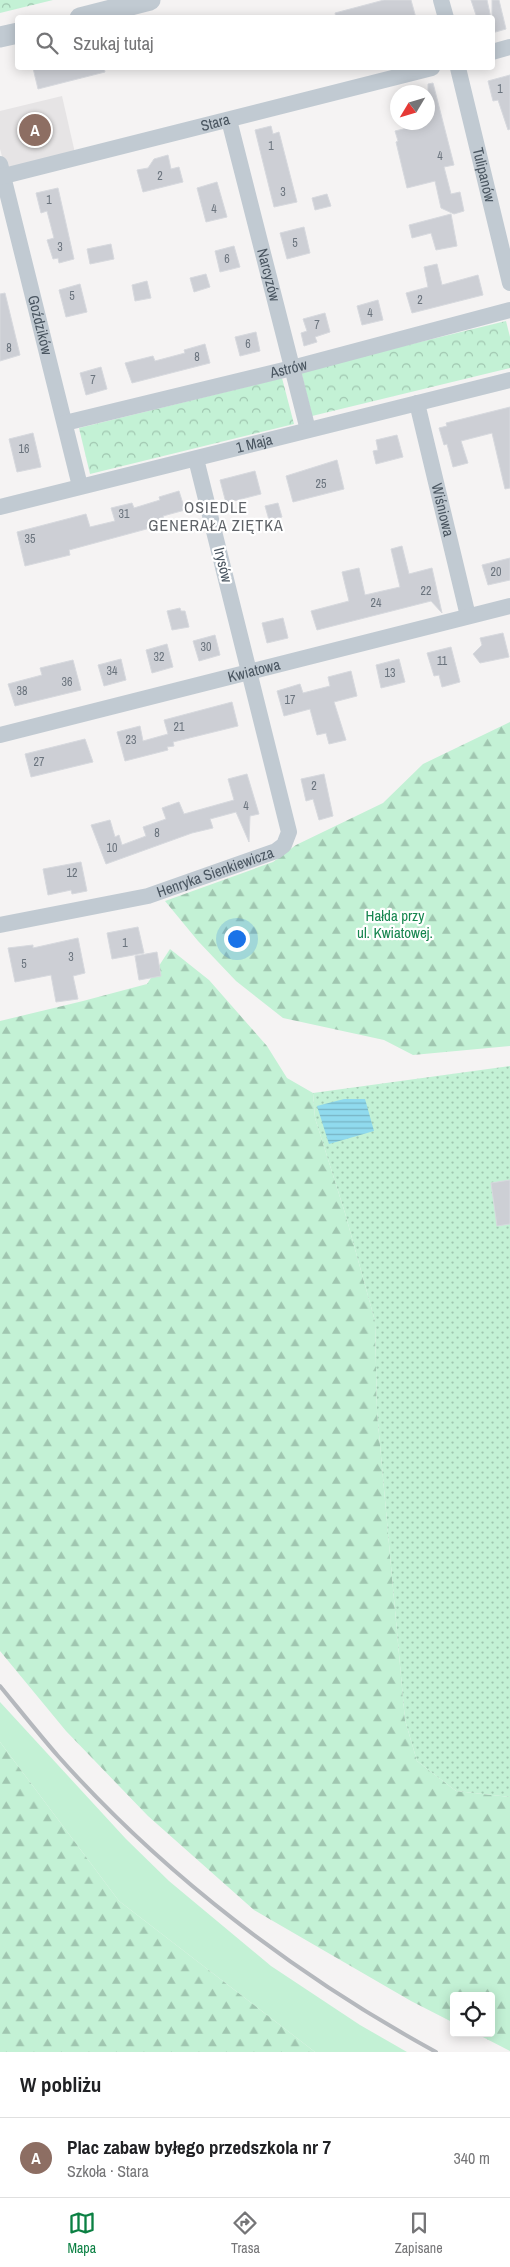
<!DOCTYPE html>
<html lang="pl">
<head>
<meta charset="utf-8">
<style>
	body { margin:0; font-family:"Archivo Narrow",sans-serif; background:#f2f2f2; color:#202124 }
	.controls { position:absolute; right:15px; bottom:15px; display:grid; overflow:hidden; border-radius:5px; box-shadow:0 2px 12px #0003 }
	.controls button { width:45px; height:45px; display:grid; place-items:center; padding:0; border:0; border-bottom:1px solid #e0e0e0; background:#fff; color:#202124; font:25px sans-serif }
	.compass { position:absolute; left:390px; top:85px; width:45px; height:45px; border-radius:50%; background:#fff; box-shadow:0 2px 12px #0003; rotate:232deg }
	.you { position:absolute; left:236px; top:938px; width:18px; height:18px; margin:-12px; border:4px solid #fff; border-radius:50%; background:#1a73e8; box-shadow:0 0 0 8px #1a73e833 }
	.badge { display:grid; place-items:center; width:32px; height:32px; border-radius:50%; background:#0b8043; color:#fff; font-size:16px; font-weight:700 }
	.pin { position:absolute; translate:-50% -50%; border:2px solid #fff; box-shadow:0 1px 5px #0006 }
	.list { margin:0; padding:0; list-style:none }
	h2 { display:flex; justify-content:space-between; align-items:center; height:65px; margin:0; padding:0 20px; font-size:21px }
	h2 small { font-size:16px; font-weight:400; color:#757577 }
	.list li { display:grid; grid-template-columns:32px 1fr auto; gap:15px; align-items:center; box-sizing:border-box; height:80px; padding:0 20px; border-top:1px solid #e0e0e0 }
	.list b { display:block; font-size:19px; white-space:nowrap }
	.list p { margin:0; font-size:16px; white-space:nowrap; color:#757577 }
	.list em { font-size:16px; font-style:normal; color:#757577 }
	.icon { flex:none; width:28px; height:28px; fill:none; stroke:currentColor; stroke-width:2; stroke-linecap:round; stroke-linejoin:round }
	.map { position:relative; flex:none; width:510px; height:2052px; overflow:hidden }
	.search { position:absolute; background:#fff; box-shadow:0 2px 12px #0003; left:15px; right:15px; top:15px; height:55px; display:flex; align-items:center; gap:12px; box-sizing:border-box; padding:0 18px; border-radius:5px; color:#757577; font-size:19px }
	.sheet { height:145px; background:#fff }
	nav { display:flex; justify-content:space-around; align-items:center; box-sizing:border-box; height:70px; border-top:1px solid #e0e0e0; background:#fff; font-size:14px; color:#757577 }
	nav a { display:grid; justify-items:center; gap:2px }
	nav .on { color:#0b8043 }
	.map>svg:first-child { display:block }
	.education { fill:#e6e4e5 }
	.grass { fill:#c3f1d5 }
	.forest { fill:url(#forest-firs) }
	.park { fill:url(#park-crowns) }
	.garden { fill:url(#garden-dots) }
	.water { fill:url(#water-rules) }
	.building { fill:#cdcfd5; stroke:#d7d9de }
	.lines { fill:none; stroke-linecap:round; stroke-linejoin:round }
	.minor { stroke:#c1cad2; stroke-width:16 }
	.tertiary { stroke:#c1cad2; stroke-width:21 }
	.rail { stroke:#b5b8bd; stroke-width:4 }
	.labels { text-anchor:middle; stroke-width:4.5; stroke-linejoin:round; paint-order:stroke }
	.number-label { font-size:12px; fill:#6b747e }
	.street-label { font-size:15px; fill:#4a5661; stroke:#fff }
	.park-label { font-size:15px; fill:#17864f; stroke:#fff }
	.neighbourhood-label { font-size:16px; letter-spacing:1px; fill:#5f6368; stroke:#fff }
</style>
</head>
<body>
<div class="map">
<svg width="510" height="2052" viewBox="0 0 510 2052">
	<defs>
		<pattern id="forest-firs" width="22" height="20" patternUnits="userSpaceOnUse" patternTransform="scale(1.25)"><rect width="22" height="20" fill="#c3f1d5"/><path d="M5 1l3.5 6h-7zM16 11l3.5 6h-7z" fill="#a0c6b0"/></pattern>
		<pattern id="park-crowns" width="20" height="18" patternUnits="userSpaceOnUse" patternTransform="scale(1.25)"><rect width="20" height="18" fill="#c3f1d5"/><path d="M2 6a3 3 0 1 1 6 0M12 15a3 3 0 1 1 6 0" fill="none" stroke="#a0c6b0"/></pattern>
		<pattern id="garden-dots" width="8" height="8" patternUnits="userSpaceOnUse" patternTransform="scale(1.25)"><rect width="8" height="8" fill="#c3f1d5"/><path d="M2 2h.1M6 6h.1" fill="none" stroke="#a0c6b0" stroke-width="1.8" stroke-linecap="round"/></pattern>
		<pattern id="water-rules" width="6" height="5" patternUnits="userSpaceOnUse" patternTransform="scale(1.25)"><rect width="6" height="5" fill="#90daee"/><path d="M0 2.5h6" fill="none" stroke="#78b4c4"/></pattern>
	</defs>
	<rect width="100%" height="100%" fill="#f5f3f3"/>
	<!-- education -->
	<polygon class="education" points="62,96 75,153 6,171 0,149 0,111"/>
	<!-- grass -->
	<polygon class="grass" points="0,1702 126,1839 169,1881 271,1966 360,2025 407,2052 315,2052 119,1901 0,1742"/>
	<!-- forest -->
	<g class="forest">
		<polygon points="510,722 510,1046 413,1055 384,1040 283,1018 236,981 198,941 165,901 273,862 296,845 383,803 423,764"/>
		<polygon points="170,949 209,980 267,1046 287,1078 313,1093 315,1118 345,1213 375,1321 377,1412 405,1720 417,1761 456,1791 510,1797 510,2051 475,2033 491,2033 491,1996 454,1996 454,2023 411,2001 254,1910 148,1816 66,1731 0,1651 0,1021 83,1001 147,984"/>
		<polygon points="0,1742 119,1901 315,2052 0,2052"/>
	</g>
	<!-- park -->
	<g class="park">
		<polygon points="0,0 53,0 0,13"/>
		<polygon points="506,321 510,337 510,368 312,416 301,371"/>
		<polygon points="282,378 294,424 90,474 79,428"/>
	</g>
	<!-- garden -->
	<polygon class="garden" points="510,1066 510,1797 456,1791 417,1761 405,1720 377,1412 375,1321 345,1213 315,1118 313,1093"/>
	<!-- water -->
	<polygon class="water" points="344,1099 365,1099 374,1131 329,1144 317,1106"/>
	<!-- building -->
	<g class="building">
		<polygon points="384,0 411,0 416,18 336,18 335,13"/>
		<polygon points="471,0 487,0 491,18 477,18"/>
		<polygon points="492,0 499,0 506,29 492,33"/>
		<polygon points="33,68 104,68 105,72 38,89"/>
		<polygon points="510,75 510,129 508,130 498,100 493,101 488,81"/>
		<polygon points="433,83 454,165 444,167 451,194 460,192 464,211 454,214 441,208 435,181 407,188 396,142 398,141 395,131 428,123 428,84"/>
		<polygon points="271,126 273,134 279,132 297,202 274,207 255,130"/>
		<polygon points="168,155 171,169 179,167 183,182 143,192 137,170 148,168 154,159"/>
		<polygon points="217,182 227,217 206,222 197,188"/>
		<polygon points="58,188 74,259 59,263 58,258 53,259 47,240 54,238 47,211 41,213 36,193"/>
		<polygon points="327,194 331,206 315,210 312,198"/>
		<polygon points="451,214 457,246 436,250 431,233 412,238 409,225"/>
		<polygon points="304,227 310,253 287,259 280,233"/>
		<polygon points="111,244 114,259 90,264 87,249"/>
		<polygon points="234,246 240,267 220,272 215,251"/>
		<polygon points="437,264 442,285 478,275 483,295 412,313 406,293 428,287 424,267"/>
		<polygon points="206,274 210,287 194,292 190,278"/>
		<polygon points="147,281 151,298 135,301 132,285"/>
		<polygon points="80,284 87,312 66,317 59,290"/>
		<polygon points="5,293 20,355 0,361 0,294"/>
		<polygon points="378,300 383,320 362,325 357,306"/>
		<polygon points="325,313 330,332 315,337 317,342 304,346 301,333 307,331 303,319"/>
		<polygon points="256,332 260,351 240,356 235,337"/>
		<polygon points="205,344 210,363 132,383 125,363 153,356 155,361 185,353 184,350"/>
		<polygon points="101,367 107,389 86,395 80,373"/>
		<polygon points="510,407 510,488 505,489 492,433 461,441 468,463 453,467 447,444 444,445 439,428 447,426 446,423"/>
		<polygon points="33,433 41,467 17,472 9,439"/>
		<polygon points="397,435 403,457 376,464 373,451 378,450 376,440"/>
		<polygon points="337,460 344,489 293,502 286,476"/>
		<polygon points="255,471 261,494 226,503 220,480"/>
		<polygon points="179,491 185,510 163,516 165,524 69,550 70,555 25,566 17,532 86,514 90,527 115,521 111,508 132,503 134,508 160,500 159,497"/>
		<polygon points="278,503 282,517 269,520 265,506"/>
		<polygon points="402,546 409,574 432,568 442,613 431,601 317,630 311,611 349,601 342,572 359,568 365,595 400,587 391,549"/>
		<polygon points="510,558 510,580 488,585 482,565"/>
		<polygon points="180,608 181,611 185,611 189,627 172,630 167,611"/>
		<polygon points="283,618 288,638 267,643 262,623"/>
		<polygon points="503,633 509,657 480,663 473,654 482,645 480,638"/>
		<polygon points="215,635 220,655 199,661 193,641"/>
		<polygon points="167,644 173,667 152,673 146,650"/>
		<polygon points="451,647 460,682 442,687 439,675 434,676 427,653"/>
		<polygon points="121,659 126,680 104,686 98,665"/>
		<polygon points="399,659 405,682 381,688 376,665"/>
		<polygon points="73,660 81,690 15,706 8,684 42,675 40,668"/>
		<polygon points="351,671 357,696 334,702 346,740 329,744 326,733 317,735 310,709 284,716 277,691 300,684 303,693 330,686 328,677"/>
		<polygon points="232,702 238,726 173,742 174,746 167,747 168,750 125,761 117,732 140,726 143,741 168,734 164,720"/>
		<polygon points="85,739 93,762 31,777 25,754"/>
		<polygon points="247,774 259,814 250,816 249,842 236,812 210,819 213,828 192,833 106,864 91,825 110,820 115,837 119,835 122,845 146,836 143,827 166,819 162,808 179,802 184,814 234,800 228,779"/>
		<polygon points="324,774 333,816 319,820 313,799 306,801 301,779"/>
		<polygon points="81,862 87,891 72,894 71,890 48,895 43,869"/>
		<polygon points="138,927 144,953 112,959 107,933"/>
		<polygon points="78,938 85,973 73,976 78,999 56,1002 51,975 15,982 8,948 33,945 33,948"/>
		<polygon points="157,952 161,976 139,980 135,956"/>
		<polygon points="510,1180 510,1224 497,1226 491,1183"/>
	</g>
	<g class="lines">
		<!-- minor -->
		<g class="minor">
			<polyline points="441,0 446,18"/>
			<polyline points="492,52 510,47"/>
			<path id="s1" d="M 458,68 L 510,283"/>
			<path id="s2" d="M 229,120 L 308,430"/>
			<path id="s3" d="M 0,164 L 80,486"/>
			<path id="s4" d="M 0,177 L 432,68"/>
			<path id="s5" d="M 417,403 L 468,616"/>
			<path id="s6" d="M 65,423 L 292,368 L 510,310"/>
			<path id="s7" d="M 0,507 L 510,380"/>
			<path id="s8" d="M 0,735 L 510,606"/>
			<path id="s9" d="M 0,925 L 148,896 L 276,851 L 284,845 L 289,832 L 196,459"/>
		</g>
		<!-- tertiary -->
		<g class="tertiary">
			<polyline points="80,18 150,0"/>
			<polyline points="0,37 18,33"/>
		</g>
		<!-- rail -->
		<path class="rail" d="M 0,1686 C 19,1709 38,1733 58,1756 C 164,1875 297,1976 436,2052"/>
	</g>
	<g class="labels">
		<!-- number labels -->
		<g class="number-label">
			<text x="500" y="93">1</text>
			<text x="271" y="150">1</text>
			<text x="440" y="160">4</text>
			<text x="160" y="180">2</text>
			<text x="283" y="196">3</text>
			<text x="49" y="204">1</text>
			<text x="214" y="213">4</text>
			<text x="295" y="247">5</text>
			<text x="60" y="251">3</text>
			<text x="227" y="263">6</text>
			<text x="72" y="300">5</text>
			<text x="420" y="304">2</text>
			<text x="370" y="317">4</text>
			<text x="317" y="329">7</text>
			<text x="248" y="348">6</text>
			<text x="9" y="352">8</text>
			<text x="197" y="361">8</text>
			<text x="93" y="384">7</text>
			<text x="24" y="453">16</text>
			<text x="321" y="488">25</text>
			<text x="124" y="518">31</text>
			<text x="30" y="543">35</text>
			<text x="496" y="576">20</text>
			<text x="426" y="595">22</text>
			<text x="376" y="607">24</text>
			<text x="206" y="651">30</text>
			<text x="159" y="661">32</text>
			<text x="442" y="665">11</text>
			<text x="112" y="675">34</text>
			<text x="390" y="677">13</text>
			<text x="67" y="686">36</text>
			<text x="22" y="695">38</text>
			<text x="290" y="704">17</text>
			<text x="179" y="731">21</text>
			<text x="131" y="744">23</text>
			<text x="39" y="766">27</text>
			<text x="314" y="790">2</text>
			<text x="246" y="810">4</text>
			<text x="157" y="837">8</text>
			<text x="112" y="852">10</text>
			<text x="72" y="877">12</text>
			<text x="125" y="947">1</text>
			<text x="71" y="961">3</text>
			<text x="24" y="968">5</text>
		</g>
		<!-- street labels -->
		<g class="street-label">
			<text dy="5" stroke="none"><textPath href="#s4" startOffset="222">Stara</textPath></text>
			<text dy="5" stroke="none"><textPath href="#s1" startOffset="110">Tulipanów</textPath></text>
			<text dy="5" stroke="none"><textPath href="#s2" startOffset="160">Narcyzów</textPath></text>
			<text dy="5" stroke="none"><textPath href="#s3" startOffset="166">Goździków</textPath></text>
			<text dy="5" stroke="none"><textPath href="#s6" startOffset="230">Astrów</textPath></text>
			<text dy="5" stroke="none"><textPath href="#s7" startOffset="262">1 Maja</textPath></text>
			<text dy="5" stroke="none"><textPath href="#s5" startOffset="110">Wiśniowa</textPath></text>
			<text transform="translate(223 565) rotate(76)" y="5">Irysów</text>
			<text dy="5" stroke="none"><textPath href="#s8" startOffset="262">Kwiatowa</textPath></text>
			<text dy="5" stroke="none"><textPath href="#s9" startOffset="222">Henryka Sienkiewicza</textPath></text>
		</g>
		<!-- park labels -->
		<g class="park-label">
			<text x="395" y="921">Hałda przy<tspan x="395" dy="17">ul. Kwiatowej.</tspan></text>
		</g>
		<!-- neighbourhood labels -->
		<g class="neighbourhood-label">
			<text x="216" y="513">OSIEDLE<tspan x="216" dy="18">GENERAŁA ZIĘTKA</tspan></text>
		</g>
	</g>
</svg>
<div class="controls">
<button><svg class="icon" aria-label="locate" viewBox="0 0 24 24"><circle cx="12" cy="12" r="6"/><path d="M12 2v4M12 18v4M2 12h4M18 12h4"/></svg></button>
</div>
<svg class="compass" viewBox="-18 -18 36 36"><path d="M0-13l5 13h-10z" fill="#e53935"/><path d="M0 13l5-13h-10z" fill="#757577"/></svg>
<div class="you"></div>
<div class="pin badge" style="left:35px;top:130px;background:#8d6e63">A</div>
<div class="search"><svg class="icon" aria-label="search" viewBox="0 0 24 24"><circle cx="10" cy="10" r="6"/><path d="M15 15l6 6"/></svg>Szukaj tutaj</div>
</div>
<section class="sheet">
<h2>W pobliżu<small></small></h2>
<ul class="list">
<li><span class="badge" style="background:#8d6e63">A</span><div><b>Plac zabaw byłego przedszkola nr 7</b><p>Szkoła · Stara</p></div><em>340 m</em></li>
</ul>
</section>
<nav>
<a class="on"><svg class="icon" aria-label="map" viewBox="0 0 24 24"><path d="M3 6l6-2 6 2 6-2v14l-6 2-6-2-6 2zM9 4v14M15 6v14"/></svg>Mapa</a>
<a><svg class="icon" aria-label="directions" viewBox="0 0 24 24"><path d="M12 3l9 9-9 9-9-9zM9 14v-3h6M13 9l2 2-2 2"/></svg>Trasa</a>
<a><svg class="icon" aria-label="saved" viewBox="0 0 24 24"><path d="M7 4h10v16l-5-4-5 4z"/></svg>Zapisane</a>
</nav>
</body>
</html>
